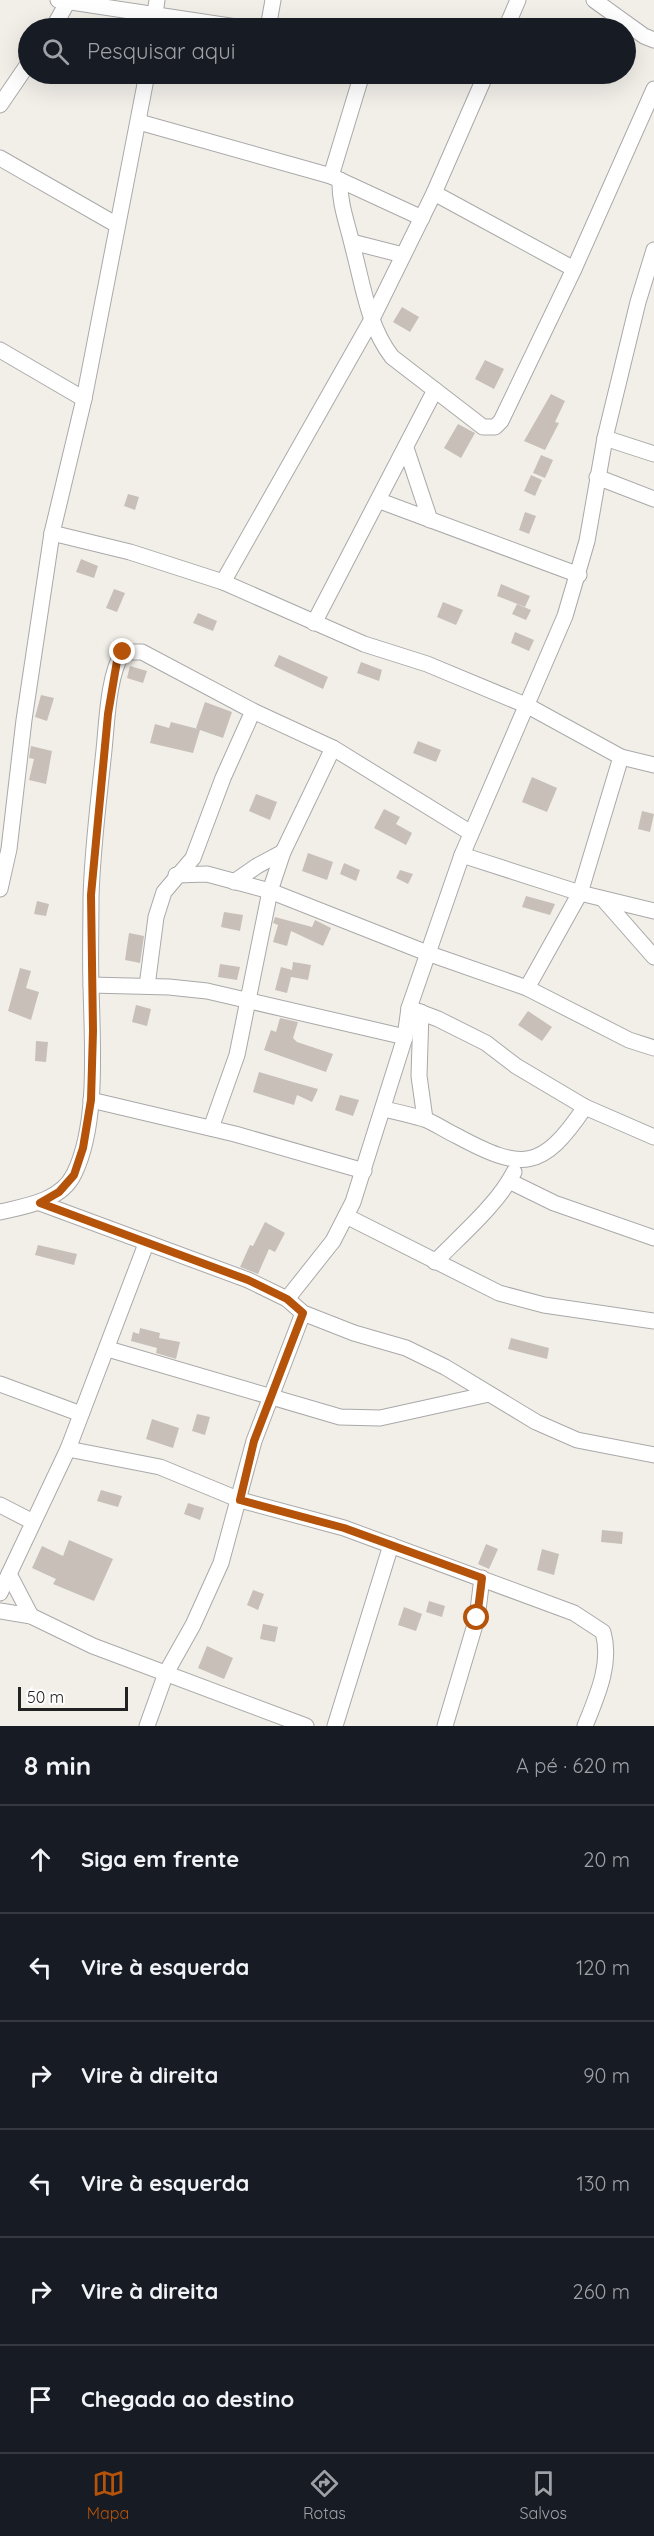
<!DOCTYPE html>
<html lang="pt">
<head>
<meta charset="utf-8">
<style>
	body { margin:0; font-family:Quicksand,sans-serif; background:#242831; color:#f1f3f6 }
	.scale { position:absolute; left:18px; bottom:15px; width:110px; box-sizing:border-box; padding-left:6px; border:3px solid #222; border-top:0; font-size:16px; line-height:21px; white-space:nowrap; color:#222; -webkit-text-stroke:4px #fff; paint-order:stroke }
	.stop { position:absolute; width:18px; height:18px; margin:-14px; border:4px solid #b45309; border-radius:50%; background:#fff }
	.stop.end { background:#b45309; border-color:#fff; box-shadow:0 2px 6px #0008 }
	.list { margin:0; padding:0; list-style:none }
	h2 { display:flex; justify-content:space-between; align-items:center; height:78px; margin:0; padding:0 24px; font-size:26px }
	h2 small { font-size:20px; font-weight:400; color:#9ea1a6 }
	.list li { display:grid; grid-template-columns:39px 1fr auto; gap:18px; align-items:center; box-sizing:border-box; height:108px; padding:0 24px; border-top:2px solid #363941 }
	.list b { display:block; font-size:22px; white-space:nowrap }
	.list em { font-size:20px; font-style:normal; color:#9ea1a6 }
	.icon { flex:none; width:33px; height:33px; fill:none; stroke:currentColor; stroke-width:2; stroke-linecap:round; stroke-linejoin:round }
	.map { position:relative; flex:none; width:654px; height:1726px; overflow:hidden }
	.search { position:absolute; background:#171b24; box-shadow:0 6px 24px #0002; left:18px; right:18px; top:18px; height:66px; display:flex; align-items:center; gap:15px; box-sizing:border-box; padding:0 21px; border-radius:33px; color:#9ea1a6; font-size:22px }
	.sheet { height:726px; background:#171b24 }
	nav { display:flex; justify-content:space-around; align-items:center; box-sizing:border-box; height:84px; border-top:2px solid #363941; background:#171b24; font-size:16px; color:#9ea1a6 }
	nav a { display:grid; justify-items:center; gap:3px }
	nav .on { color:#b45309 }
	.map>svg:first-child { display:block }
	.building { fill:#c7bfb8 }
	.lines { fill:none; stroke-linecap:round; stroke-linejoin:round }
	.street-casing { stroke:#a9a9a9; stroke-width:17 }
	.street { stroke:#fff; stroke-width:15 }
	.route { stroke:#b45309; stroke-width:8 }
</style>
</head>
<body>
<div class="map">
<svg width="654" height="1726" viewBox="0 0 654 1726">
	<rect width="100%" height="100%" fill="#f2efe9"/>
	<!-- building -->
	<g class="building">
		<polygon points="402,307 419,317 410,332 393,322"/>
		<polygon points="485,360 504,369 494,389 475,379"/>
		<polygon points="551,394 565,401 555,422 559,423 545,450 524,441"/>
		<polygon points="458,424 475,433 461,458 444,448"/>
		<polygon points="541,455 553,460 545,478 533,473"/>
		<polygon points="531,475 542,480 535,496 524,491"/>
		<polygon points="128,494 139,497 135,510 124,506"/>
		<polygon points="525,512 536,516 529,534 519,530"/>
		<polygon points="81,559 98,566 94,578 76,572"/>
		<polygon points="501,584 530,596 525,607 497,596"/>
		<polygon points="114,589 125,593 117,612 106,608"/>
		<polygon points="443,602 463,610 456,625 437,617"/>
		<polygon points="517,604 531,610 526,620 512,614"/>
		<polygon points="198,613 217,621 213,631 193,623"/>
		<polygon points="515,632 534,640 529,651 511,643"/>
		<polygon points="279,655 328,677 323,689 274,666"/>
		<polygon points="361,662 382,670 379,681 357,673"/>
		<polygon points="130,666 147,671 143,683 127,678"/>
		<polygon points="41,695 54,698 47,721 35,717"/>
		<polygon points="205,702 232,712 223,738 200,730 193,753 150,743 155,724 169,728 171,722 198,729 196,728"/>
		<polygon points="418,741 441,750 436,762 413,753"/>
		<polygon points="31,746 52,751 46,784 29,780 34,759 29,758"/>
		<polygon points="532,777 557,788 547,812 522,802"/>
		<polygon points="256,794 277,802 270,820 249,811"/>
		<polygon points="384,809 400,817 396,824 412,833 406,845 374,828"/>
		<polygon points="642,811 654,814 650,832 638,829"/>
		<polygon points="308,853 333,862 327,880 302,871"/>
		<polygon points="344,863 360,870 356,881 340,874"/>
		<polygon points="400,870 413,874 408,884 396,878"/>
		<polygon points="526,896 555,904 550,915 522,907"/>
		<polygon points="37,901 49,904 46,916 34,914"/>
		<polygon points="224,912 243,915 240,931 221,927"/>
		<polygon points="275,917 312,927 315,920 331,928 323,946 291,931 287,946 273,942 278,925 273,923"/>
		<polygon points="129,933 144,936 140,963 125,960"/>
		<polygon points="293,962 311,965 308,980 291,977 287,993 275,990 281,967 292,970"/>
		<polygon points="220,964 240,967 237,980 218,977"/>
		<polygon points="20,968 31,971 26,988 39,992 31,1020 8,1011"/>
		<polygon points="136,1005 151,1009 147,1026 132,1022"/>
		<polygon points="528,1011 552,1027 542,1041 518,1025"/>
		<polygon points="280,1018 298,1022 293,1038 297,1042 333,1054 326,1072 264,1050 271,1030 276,1032"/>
		<polygon points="36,1041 48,1042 46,1062 35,1061"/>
		<polygon points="259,1072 293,1082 318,1089 312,1102 297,1095 294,1105 253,1092"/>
		<polygon points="340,1095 359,1100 353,1116 335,1110"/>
		<polygon points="265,1222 285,1233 275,1252 269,1249 258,1274 240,1267 250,1245 253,1246"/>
		<polygon points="38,1245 77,1254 74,1265 35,1255"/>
		<polygon points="140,1328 160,1333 159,1338 180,1342 176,1359 156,1353 157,1348 131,1341 133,1332 139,1334"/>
		<polygon points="511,1338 549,1348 547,1359 508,1349"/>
		<polygon points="197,1414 210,1417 205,1435 192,1431"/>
		<polygon points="152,1419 179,1428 173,1448 146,1439"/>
		<polygon points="101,1490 122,1496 118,1507 97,1501"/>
		<polygon points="188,1503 204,1508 200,1520 184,1514"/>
		<polygon points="602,1530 623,1532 622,1544 601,1542"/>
		<polygon points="69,1540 113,1559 94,1601 53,1584 56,1579 32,1568 42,1546 63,1556"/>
		<polygon points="486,1544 498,1549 489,1569 478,1564"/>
		<polygon points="542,1549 559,1554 554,1575 537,1570"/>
		<polygon points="253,1590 264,1594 258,1610 247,1605"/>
		<polygon points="429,1601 445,1606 442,1617 426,1612"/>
		<polygon points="404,1607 422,1614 416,1631 398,1625"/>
		<polygon points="263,1624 278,1627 275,1642 260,1639"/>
		<polygon points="207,1646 233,1658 224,1679 198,1668"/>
	</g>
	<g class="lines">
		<defs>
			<g id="street">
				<polyline points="58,0 243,28"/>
				<polyline points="594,0 644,36 654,40"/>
				<polyline points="53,28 67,3"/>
				<polyline points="153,28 157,0"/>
				<polyline points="268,28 273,0"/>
				<polyline points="506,28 518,0"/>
				<polyline points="0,105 28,64"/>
				<polyline points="139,122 331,176 422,218"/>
				<polyline points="0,158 117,225"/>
				<polyline points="331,176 362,74"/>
				<path d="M 340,180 C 339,204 348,225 353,248 C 363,285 368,326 392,357 L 483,427 L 495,427 L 501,421 L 574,269 L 654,89"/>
				<polyline points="434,193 574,269"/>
				<polyline points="352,242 403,255"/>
				<polyline points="0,350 84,399"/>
				<polyline points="605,438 654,454"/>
				<polyline points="406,448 430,520"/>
				<polyline points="597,477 654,499"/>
				<polyline points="380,501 579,575"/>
				<polyline points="52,533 130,552 223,582 364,644 427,664 528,706 621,757 654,765"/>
				<polyline points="223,582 371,321 434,193 486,74"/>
				<polyline points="314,623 435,390"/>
				<polyline points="462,855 580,893 654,911"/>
				<polyline points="176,875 207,874 270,891 427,953 527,988 629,1040 654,1048"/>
				<polyline points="234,882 257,866 283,852"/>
				<polyline points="0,889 9,849 24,720 52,533 84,399 147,74"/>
				<polyline points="603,899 654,957"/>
				<polyline points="91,985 169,987 207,991 405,1037"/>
				<polyline points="147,986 156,917 164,892 193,858 223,778 253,711"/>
				<polyline points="527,988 580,893 621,757"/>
				<polyline points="409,1008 438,1019 486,1043 516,1066 585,1107 654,1137"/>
				<polyline points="421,1012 419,1076 425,1119"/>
				<polyline points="91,1100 235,1134 364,1171"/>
				<path d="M 384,1109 C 397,1112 411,1115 424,1119 C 435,1123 446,1131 457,1136 C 522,1171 542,1171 585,1107"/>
				<polyline points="211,1128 237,1055 270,891 283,852 333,748"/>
				<polyline points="509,1181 554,1203 654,1238"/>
				<polyline points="40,1203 248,1280 287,1299 303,1313 354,1333 406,1348 445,1367 536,1422 577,1440 654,1455"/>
				<path d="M 0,1212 C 26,1206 61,1201 74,1174 C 99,1124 92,1040 91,985 C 90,957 91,928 91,899 C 92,850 99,799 104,750 C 107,722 108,675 123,652 L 142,652 L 253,711 L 333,748 L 471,833"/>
				<polyline points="346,1216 499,1293 544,1305 654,1321"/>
				<path d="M 435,1262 C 460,1236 498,1204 514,1172"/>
				<polyline points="287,1299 333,1241 353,1202 405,1037 409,1008 462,855 565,616 587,541 605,438 638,302 654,250"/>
				<polyline points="108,1349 340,1417 380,1418 489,1394"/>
				<polyline points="0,1384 81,1414"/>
				<path d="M 68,1449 L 160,1467 L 240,1500 L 344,1528 L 574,1613 L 603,1632 C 612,1664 597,1696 585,1726"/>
				<polyline points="0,1505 33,1522"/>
				<polyline points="9,1574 31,1616"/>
				<polyline points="0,1593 68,1449 146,1244"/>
				<polyline points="0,1611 31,1616 93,1646 306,1726"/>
				<polyline points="147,1726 166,1673 193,1625 221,1563 254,1441 303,1313"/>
				<polyline points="335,1726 391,1545"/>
				<polyline points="445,1726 477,1618 482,1578"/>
			</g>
		</defs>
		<!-- street casing -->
		<use href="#street" class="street-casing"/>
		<!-- street -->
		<use href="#street" class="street"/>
	</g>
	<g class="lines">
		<!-- route -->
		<polyline class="route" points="123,652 117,661 108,714 91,895 93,1031 91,1100 83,1148 74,1175 59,1192 40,1203 248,1280 287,1299 303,1313 254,1441 240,1500 344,1528 482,1578 477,1618"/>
	</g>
</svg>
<div class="scale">50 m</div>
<div class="stop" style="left:477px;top:1618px"></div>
<div class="stop end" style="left:123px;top:652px"></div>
<div class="search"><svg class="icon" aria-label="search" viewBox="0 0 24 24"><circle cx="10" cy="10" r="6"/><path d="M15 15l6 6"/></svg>Pesquisar aqui</div>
</div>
<section class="sheet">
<h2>8 min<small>A pé · 620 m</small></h2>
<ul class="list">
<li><svg class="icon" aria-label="ahead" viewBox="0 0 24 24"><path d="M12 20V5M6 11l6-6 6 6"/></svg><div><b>Siga em frente</b></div><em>20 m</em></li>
<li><svg class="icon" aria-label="left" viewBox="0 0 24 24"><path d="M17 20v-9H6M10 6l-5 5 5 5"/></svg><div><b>Vire à esquerda</b></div><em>120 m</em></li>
<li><svg class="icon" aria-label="right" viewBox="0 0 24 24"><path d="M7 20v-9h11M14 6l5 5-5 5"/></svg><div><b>Vire à direita</b></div><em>90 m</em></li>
<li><svg class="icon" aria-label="left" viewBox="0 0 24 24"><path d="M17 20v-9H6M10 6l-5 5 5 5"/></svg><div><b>Vire à esquerda</b></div><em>130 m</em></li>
<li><svg class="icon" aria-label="right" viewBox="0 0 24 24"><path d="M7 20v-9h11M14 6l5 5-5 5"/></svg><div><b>Vire à direita</b></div><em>260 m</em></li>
<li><svg class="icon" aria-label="arrive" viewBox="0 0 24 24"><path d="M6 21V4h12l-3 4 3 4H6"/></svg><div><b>Chegada ao destino</b></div></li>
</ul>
</section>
<nav>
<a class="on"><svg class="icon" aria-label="map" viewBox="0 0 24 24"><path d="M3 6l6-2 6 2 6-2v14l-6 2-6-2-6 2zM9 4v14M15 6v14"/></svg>Mapa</a>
<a><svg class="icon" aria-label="directions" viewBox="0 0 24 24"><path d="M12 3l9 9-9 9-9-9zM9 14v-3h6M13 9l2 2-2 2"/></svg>Rotas</a>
<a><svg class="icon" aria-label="saved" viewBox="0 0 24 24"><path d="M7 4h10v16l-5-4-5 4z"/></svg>Salvos</a>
</nav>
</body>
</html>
